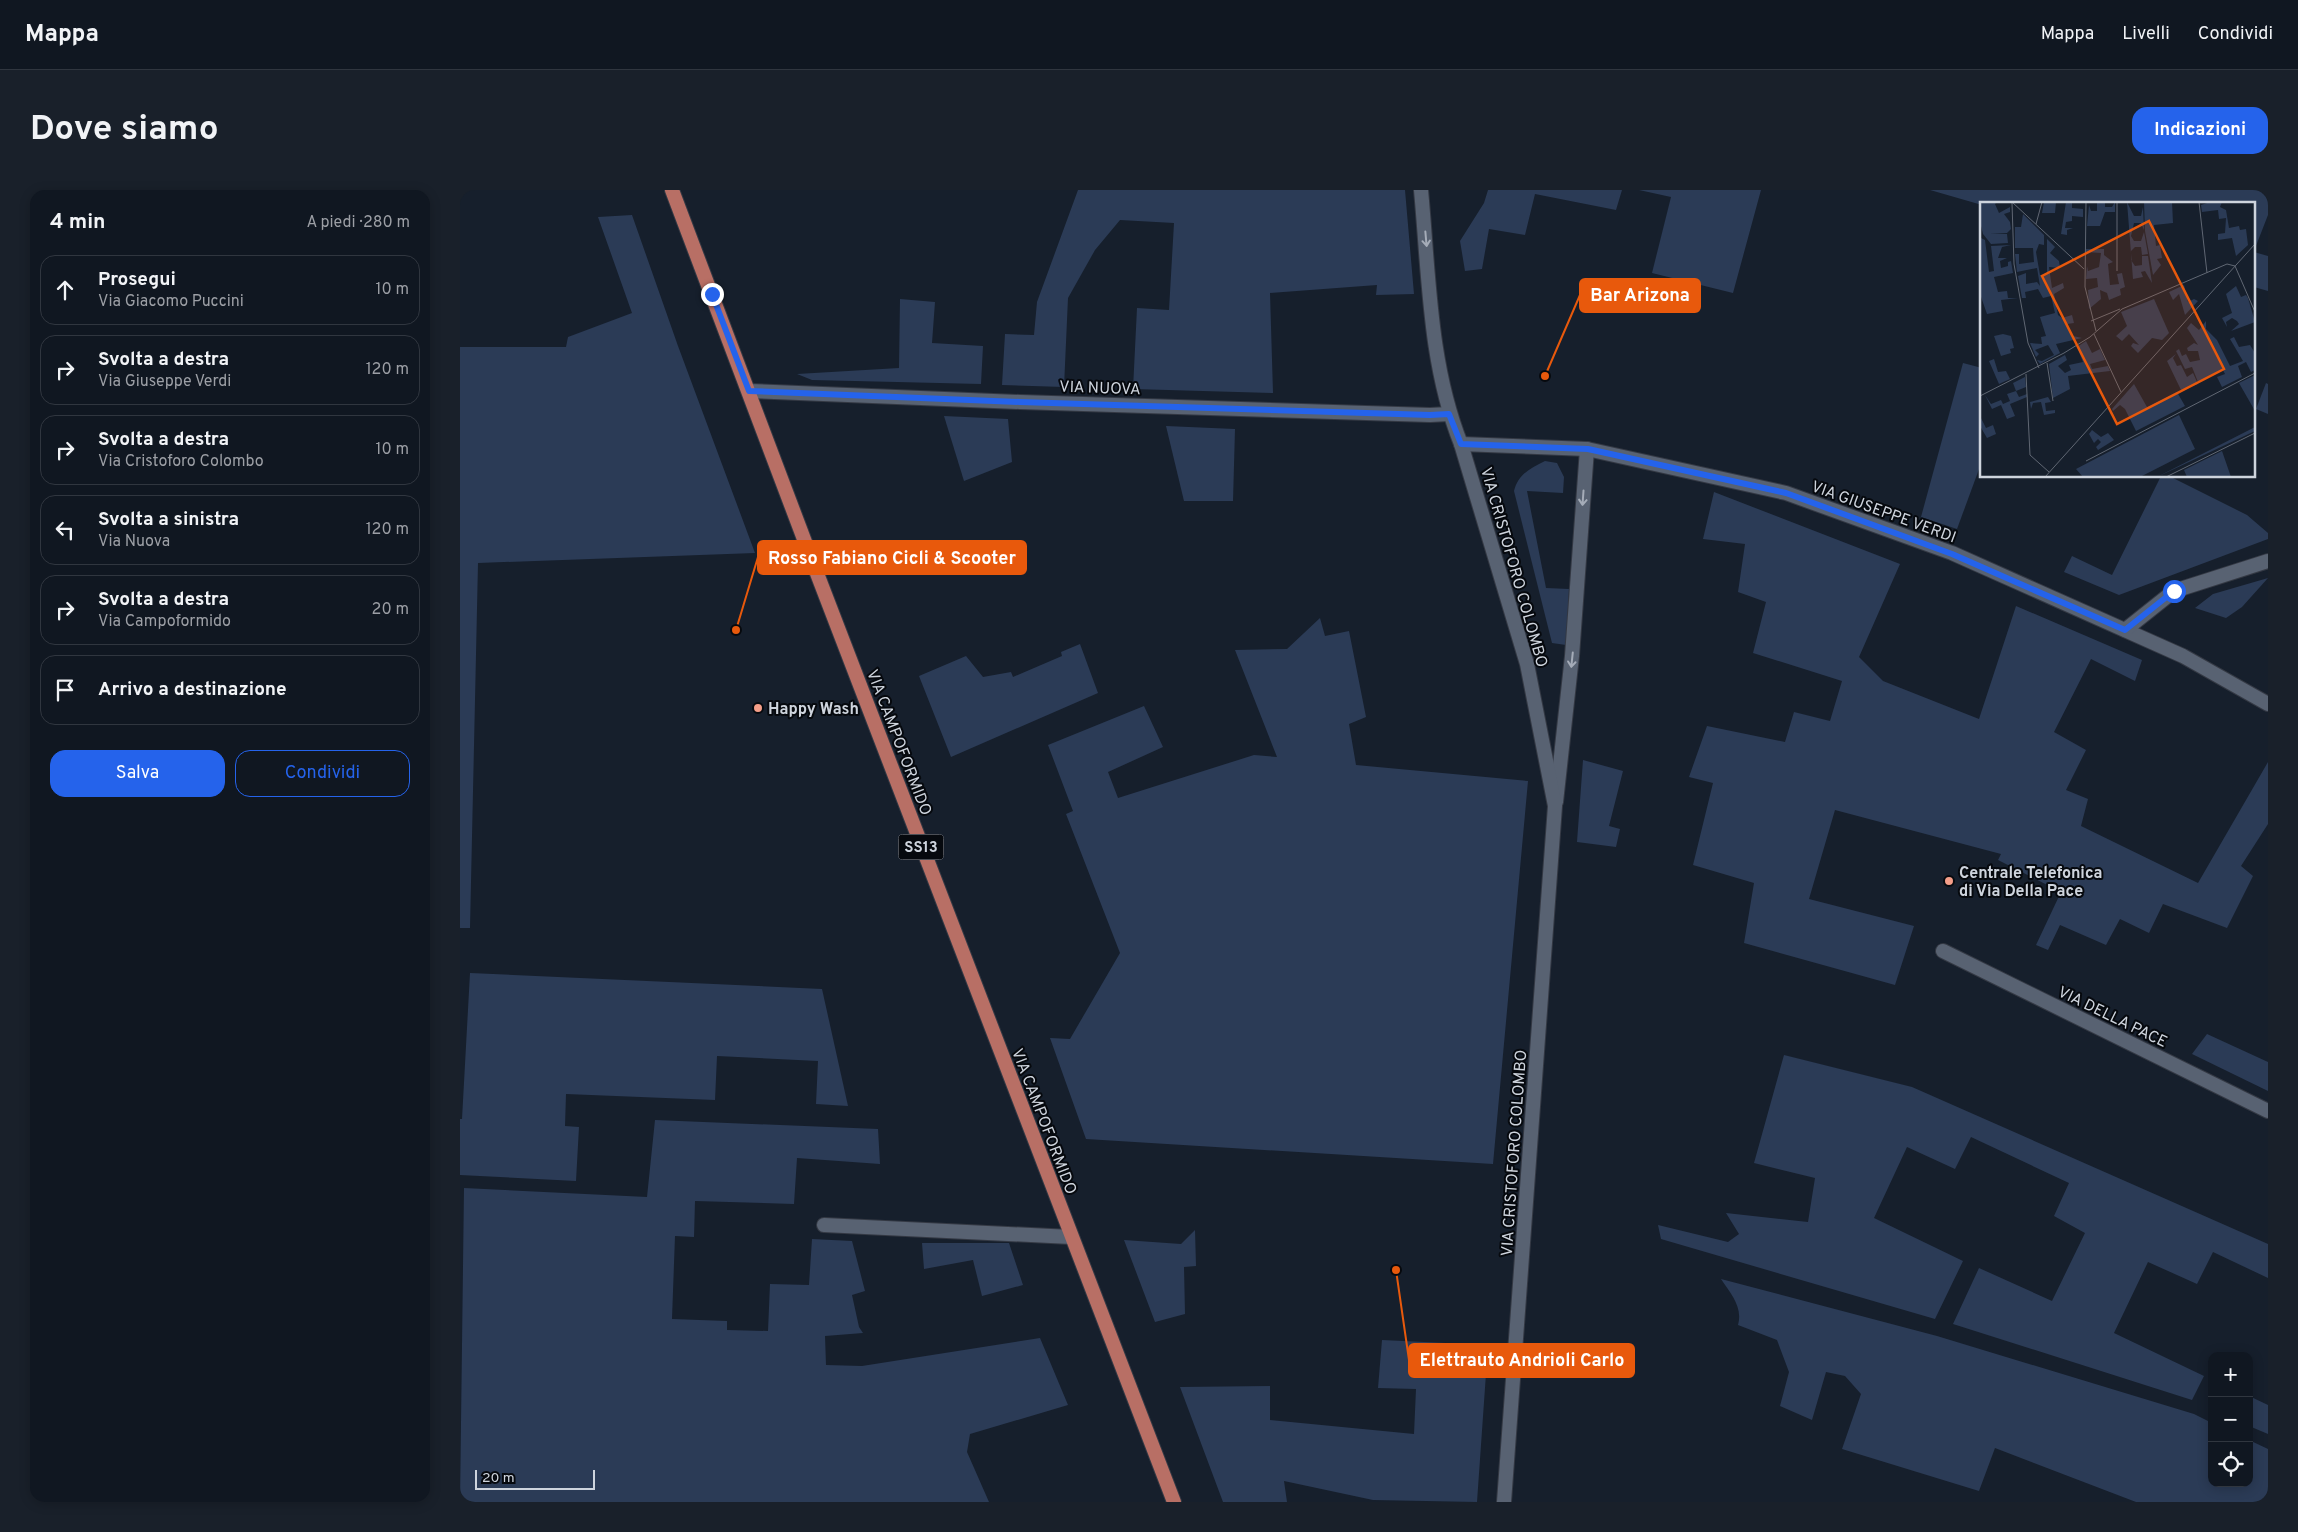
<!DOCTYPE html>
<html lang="it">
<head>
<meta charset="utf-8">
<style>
	body { margin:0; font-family:Overpass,sans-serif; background:#19202a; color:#f1f3f6 }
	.controls { position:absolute; right:15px; bottom:15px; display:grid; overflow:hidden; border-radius:10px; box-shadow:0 2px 12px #0003 }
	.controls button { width:45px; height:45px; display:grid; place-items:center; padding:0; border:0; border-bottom:1px solid #30363f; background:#101721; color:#f1f3f6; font:25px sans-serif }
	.scale { position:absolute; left:15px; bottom:12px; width:120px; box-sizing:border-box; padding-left:5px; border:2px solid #ced4dd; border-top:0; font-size:14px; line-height:18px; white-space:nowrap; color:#ced4dd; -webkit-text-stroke:4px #06090e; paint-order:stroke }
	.stop { position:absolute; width:15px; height:15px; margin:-11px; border:4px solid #2563eb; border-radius:50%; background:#fff }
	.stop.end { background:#2563eb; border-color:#fff; box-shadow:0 1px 5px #0008 }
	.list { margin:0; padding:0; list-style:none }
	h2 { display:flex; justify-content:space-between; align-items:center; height:65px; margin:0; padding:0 20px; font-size:21px }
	h2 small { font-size:16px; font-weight:400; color:#9c9fa5 }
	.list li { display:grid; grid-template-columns:32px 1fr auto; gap:15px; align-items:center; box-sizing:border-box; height:70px; margin:0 10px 10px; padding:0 10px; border:1px solid #30363f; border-radius:15px }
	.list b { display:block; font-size:19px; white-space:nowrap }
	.list p { margin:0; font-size:16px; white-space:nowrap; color:#9c9fa5 }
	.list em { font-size:16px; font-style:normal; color:#9c9fa5 }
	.actions { display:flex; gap:10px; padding:15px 20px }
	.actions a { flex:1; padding:11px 0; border:1px solid #2563eb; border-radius:15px; text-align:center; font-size:18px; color:#2563eb }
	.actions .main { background:#2563eb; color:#fff }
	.icon { flex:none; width:28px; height:28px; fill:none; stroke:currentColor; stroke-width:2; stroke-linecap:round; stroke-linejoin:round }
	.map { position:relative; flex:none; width:1808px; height:1312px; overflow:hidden; border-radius:15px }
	header { display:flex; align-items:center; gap:30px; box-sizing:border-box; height:70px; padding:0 25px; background:#101721; border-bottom:1px solid #30363f }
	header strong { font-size:24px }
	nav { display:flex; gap:28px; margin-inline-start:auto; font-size:18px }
	.intro { display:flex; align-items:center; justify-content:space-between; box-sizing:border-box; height:120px; padding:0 30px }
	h1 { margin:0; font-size:35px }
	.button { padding:12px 22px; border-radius:15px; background:#2563eb; color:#fff; font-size:18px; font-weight:700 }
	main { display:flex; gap:30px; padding:0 30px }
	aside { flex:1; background:#101721; border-radius:15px; box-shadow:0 2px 12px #0003 }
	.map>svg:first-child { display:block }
	.green { fill:#2b3b56 }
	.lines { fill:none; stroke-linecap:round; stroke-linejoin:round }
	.service-casing { stroke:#343944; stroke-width:16 }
	.minor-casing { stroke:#343944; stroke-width:16 }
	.secondary-casing { stroke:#343944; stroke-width:16 }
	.primary-casing { stroke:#343944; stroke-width:16 }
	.service { stroke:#586272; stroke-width:14 }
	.minor { stroke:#586272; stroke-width:14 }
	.secondary { stroke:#586272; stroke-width:14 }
	.primary { stroke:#b86f65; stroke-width:14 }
	.oneway { stroke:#a5acb8 }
	.route { stroke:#2563eb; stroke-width:6 }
	.poi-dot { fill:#f49e89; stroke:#06090e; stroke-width:2 }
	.labels { text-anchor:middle; stroke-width:4; stroke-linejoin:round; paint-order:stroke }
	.shield { fill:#06090e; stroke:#92979f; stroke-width:1 }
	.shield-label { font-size:15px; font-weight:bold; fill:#ced4dd }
	.street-label { font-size:16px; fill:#ced4dd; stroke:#06090e }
	.poi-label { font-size:16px; font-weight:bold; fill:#ced4dd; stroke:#06090e; text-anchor:start }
	.inset-road { fill:none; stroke:#606773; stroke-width:1 }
	.view { fill:#e8590c; fill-opacity:0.15; stroke:#e8590c; stroke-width:2.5 }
	.inset-edge { fill:none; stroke:#ced4dd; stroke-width:2.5 }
	.leader { fill:none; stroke:#e8590c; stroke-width:2 }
	.callout-dot { fill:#e8590c; stroke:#06090e; stroke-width:2 }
	.callout { fill:#e8590c; stroke:#e8590c; stroke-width:2 }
	.callout-label { font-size:18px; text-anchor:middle; font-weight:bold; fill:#fff }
</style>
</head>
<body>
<header>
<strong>Mappa</strong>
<nav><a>Mappa</a><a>Livelli</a><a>Condividi</a></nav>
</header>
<div class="intro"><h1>Dove siamo</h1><a class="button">Indicazioni</a></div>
<main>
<aside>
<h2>4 min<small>A piedi · 280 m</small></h2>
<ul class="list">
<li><svg class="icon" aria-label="ahead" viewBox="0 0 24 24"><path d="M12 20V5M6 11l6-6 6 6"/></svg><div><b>Prosegui</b><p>Via Giacomo Puccini</p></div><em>10 m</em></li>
<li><svg class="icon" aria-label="right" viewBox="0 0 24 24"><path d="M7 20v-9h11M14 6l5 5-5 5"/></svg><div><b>Svolta a destra</b><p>Via Giuseppe Verdi</p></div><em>120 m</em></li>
<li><svg class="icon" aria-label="right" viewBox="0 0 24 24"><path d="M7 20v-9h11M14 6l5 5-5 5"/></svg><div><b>Svolta a destra</b><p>Via Cristoforo Colombo</p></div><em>10 m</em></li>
<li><svg class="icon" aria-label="left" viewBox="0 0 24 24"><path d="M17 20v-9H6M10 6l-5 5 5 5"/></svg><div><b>Svolta a sinistra</b><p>Via Nuova</p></div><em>120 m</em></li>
<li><svg class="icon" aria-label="right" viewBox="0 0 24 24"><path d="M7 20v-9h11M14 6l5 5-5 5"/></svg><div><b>Svolta a destra</b><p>Via Campoformido</p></div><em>20 m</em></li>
<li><svg class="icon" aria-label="arrive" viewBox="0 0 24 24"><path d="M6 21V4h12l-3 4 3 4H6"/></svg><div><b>Arrivo a destinazione</b></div></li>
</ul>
<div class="actions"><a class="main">Salva</a><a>Condividi</a></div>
</aside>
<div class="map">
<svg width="1808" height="1312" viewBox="0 0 1808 1312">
	<rect width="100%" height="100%" fill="#161f2c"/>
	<!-- green -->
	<g class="green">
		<polygon points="618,0 945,0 954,104 916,105 917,95 810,103 813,203 673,199 677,118 709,120 714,33 660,30 635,60 608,108 604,197 542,195 545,144 574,145 577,112"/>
		<polygon points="1028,0 1162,0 1156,20 1075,4 1065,45 1029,39 1022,79 1005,81 1000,51 1024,13"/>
		<polygon points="1179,0 1301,0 1273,103 1192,83 1211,7"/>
		<polygon points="1470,0 1808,0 1808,25 1794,61 1794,14 1522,14 1522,15"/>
		<polygon points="172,25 218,156 295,363 18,373 10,738 0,738 0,157 106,157 108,147 172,123 138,27"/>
		<polygon points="1794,62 1808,66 1808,101 1794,97"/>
		<polygon points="440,109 475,112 472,153 523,156 521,194 352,190 337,184 439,178"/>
		<polygon points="1503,173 1522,178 1522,271 1497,339 1461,327"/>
		<polygon points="1806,193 1808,194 1808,224 1796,219"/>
		<polygon points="484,226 548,229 552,272 504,291"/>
		<polygon points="706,236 775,239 773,311 724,311"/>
		<path d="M 1085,271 L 1097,273 L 1104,287 L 1103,303 L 1067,301 L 1086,398 L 1109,399 L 1106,455 L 1092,453 L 1054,301 C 1058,285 1070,278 1085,271 Z"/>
		<polygon points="1701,286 1709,286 1787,325 1808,343 1808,349 1659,405 1604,382 1612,366 1652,385"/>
		<polygon points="1254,302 1440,374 1399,467 1423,491 1519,529 1556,416 1682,470 1675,491 1631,469 1594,542 1626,560 1606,600 1628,609 1621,636 1738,693 1808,572 1808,634 1781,676 1793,686 1767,738 1703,714 1689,743 1660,729 1646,755 1600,735 1588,760 1576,755 1601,702 1538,670 1541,664 1375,620 1349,709 1454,736 1435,795 1284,753 1294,693 1233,675 1253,593 1229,587 1247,536 1325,552 1334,522 1370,531 1382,491 1293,463 1306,412 1278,402 1285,354 1243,349"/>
		<polygon points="1808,388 1782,417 1766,428 1735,418 1753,404"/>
		<polygon points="860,428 865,446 889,441 906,527 889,534 896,575 1068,591 1033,974 626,949 590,848 610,849 660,763 606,624 613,621 588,555 684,516 703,557 648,582 658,608 794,565 817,567 775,460 827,459"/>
		<polygon points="620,454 638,503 491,567 459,486 506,466 523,487 551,482 553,487 602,466 601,462"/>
		<polygon points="1123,570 1163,581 1149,636 1160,639 1156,657 1117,652"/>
		<polygon points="10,783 362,799 388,916 356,914 358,871 257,866 255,910 106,904 105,936 119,937 116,991 0,985 0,929 2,929"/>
		<polygon points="1747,844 1808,872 1808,901 1732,864"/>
		<polygon points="1324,865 1452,897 1808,1054 1808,1088 1753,1062 1737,1094 1688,1072 1654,1143 1744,1186 1732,1210 1493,1134 1519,1078 1592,1111 1625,1043 1594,1026 1609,993 1511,947 1495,979 1447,957 1414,1028 1503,1071 1475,1129 1201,1049 1198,1035 1268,1052 1279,1044 1266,1023 1348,1032 1355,988 1294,973"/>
		<polygon points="195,930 418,939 420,974 337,968 334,1014 235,1011 234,1047 215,1046 212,1129 267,1131 267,1140 308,1141 310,1094 349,1095 352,1049 392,1051 405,1101 392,1105 399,1137 403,1143 365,1146 366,1175 402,1176 580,1148 608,1215 510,1244 507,1262 529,1312 0,1312 4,998 187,1007"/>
		<polygon points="735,1040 736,1076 724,1077 725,1124 695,1132 664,1050 721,1054"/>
		<polygon points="462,1053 549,1053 563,1095 522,1106 513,1070 464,1079"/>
		<path d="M 1261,1089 L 1477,1146 L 1734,1224 L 1752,1233 L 1752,1293 L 1789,1293 L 1789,1250 L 1808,1259 L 1808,1312 L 1676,1312 L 1535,1258 L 1519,1301 L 1382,1259 L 1401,1204 L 1385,1186 L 1366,1182 L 1352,1230 L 1320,1216 L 1329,1182 L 1317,1150 L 1278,1135 C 1283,1117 1271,1104 1261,1089 Z"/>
		<polygon points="922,1150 1028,1155 1017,1312 913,1310 824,1291 827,1312 763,1312 720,1197 810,1196 810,1230 954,1244 956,1199 918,1198"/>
		<polygon points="1789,1206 1808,1215 1808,1244 1789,1236"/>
	</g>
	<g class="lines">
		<defs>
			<polyline id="service" points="364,1035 611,1047"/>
			<g id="minor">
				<polyline points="289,201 560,212 970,225 989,224"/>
				<polyline points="1001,254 1127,259 1326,303 1492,363 1723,466 1808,514"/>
				<polyline points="1665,440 1714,401 1808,371"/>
				<polyline points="1096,612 1112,466 1127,259"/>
				<polyline points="1483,761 1808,921"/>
			</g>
			<path id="secondary" d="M 961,0 C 969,85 969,174 1001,254 L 1067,474 L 1095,616 L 1044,1312"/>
			<polyline id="primary" points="212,0 353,373 714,1312"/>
		</defs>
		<!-- service casing -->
		<use href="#service" class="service-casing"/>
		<!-- minor casing -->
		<use href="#minor" class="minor-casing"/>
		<!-- secondary casing -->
		<use href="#secondary" class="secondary-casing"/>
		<!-- primary casing -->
		<use href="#primary" class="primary-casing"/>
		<!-- service -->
		<use href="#service" class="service"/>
		<!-- minor -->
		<use href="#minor" class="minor"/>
		<!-- secondary -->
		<use href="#secondary" class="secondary"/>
		<!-- primary -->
		<use href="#primary" class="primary"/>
	</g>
	<!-- one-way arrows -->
	<defs><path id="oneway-shaft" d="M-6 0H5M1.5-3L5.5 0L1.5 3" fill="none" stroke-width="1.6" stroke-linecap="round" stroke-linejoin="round" transform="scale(1.25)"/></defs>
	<g class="oneway">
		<use href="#oneway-shaft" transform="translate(966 49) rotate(85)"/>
		<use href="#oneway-shaft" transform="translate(1123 308) rotate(94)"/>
		<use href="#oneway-shaft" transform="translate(1112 470) rotate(96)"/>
	</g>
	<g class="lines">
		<!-- route -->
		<polyline class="route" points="252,104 289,201 560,212 970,225 989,224 1001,254 1128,259 1326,303 1492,364 1665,440 1714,401"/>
	</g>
	<!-- markers -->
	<g class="poi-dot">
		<circle cx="298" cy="518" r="5"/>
		<circle cx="1489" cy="691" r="5"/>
	</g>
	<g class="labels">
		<!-- shield labels -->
		<rect class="shield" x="438.5" y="644.5" width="45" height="25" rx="4"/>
		<g class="shield-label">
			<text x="461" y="662">SS13</text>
		</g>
		<!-- street labels -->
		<g class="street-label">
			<text transform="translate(640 197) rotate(2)" y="6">VIA NUOVA</text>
			<text transform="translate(1424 321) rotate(20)" y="6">VIA GIUSEPPE VERDI</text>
			<text transform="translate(1055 377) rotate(74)" y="6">VIA CRISTOFORO COLOMBO</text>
			<text transform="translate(440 552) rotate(69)" y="6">VIA CAMPOFORMIDO</text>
			<text transform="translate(1653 826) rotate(26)" y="6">VIA DELLA PACE</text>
			<text transform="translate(585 931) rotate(69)" y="6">VIA CAMPOFORMIDO</text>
			<text transform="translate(1053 963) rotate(-86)" y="6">VIA CRISTOFORO COLOMBO</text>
		</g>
		<!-- poi labels -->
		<g class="poi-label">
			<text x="308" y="524">Happy Wash</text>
			<text x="1499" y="688">Centrale Telefonica<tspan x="1499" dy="18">di Via Della Pace</tspan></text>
		</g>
	</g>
	<!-- overview -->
	<g transform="translate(1520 12)">
		<rect width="275" height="275" fill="#161f2c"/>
		<path d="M 3,0 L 17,0 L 15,2 L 19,11 L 30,5 L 30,10 L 24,12 L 30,20 L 31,27 L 27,31 L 10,31 L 27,32 L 28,41 L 11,42 L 3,32 L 0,20 L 0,2 ZM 64,0 L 76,0 L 75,11 L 62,11 ZM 86,0 L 92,1 L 92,6 L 103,7 L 103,15 L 92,14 L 92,19 L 86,20 L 85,26 L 93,26 L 87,28 L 87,33 L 81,32 ZM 117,0 L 125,0 L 125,5 L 132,5 L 135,0 L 135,10 L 125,10 L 120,24 L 107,24 L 109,3 L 111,9 L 117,9 ZM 147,0 L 154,14 L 161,14 L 163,5 L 164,28 L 161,21 L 154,21 L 151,34 L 154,39 L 161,39 L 164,30 L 168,52 L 162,53 L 161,45 L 155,45 L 151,49 L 151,58 L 155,64 L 162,63 L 162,54 L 168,54 L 172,81 L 165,69 L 161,70 L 163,75 L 153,77 ZM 164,0 L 192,0 L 193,21 L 174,23 L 176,44 L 180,43 L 182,56 L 177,57 L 181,63 L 173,73 L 165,29 ZM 230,0 L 242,0 L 240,5 L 246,8 L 249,26 L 259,24 L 260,28 L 266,27 L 268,43 L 256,54 L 252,36 L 238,38 L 238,32 L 245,31 L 246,16 L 239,17 L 238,8 L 222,10 L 221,3 ZM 43,12 L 64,33 L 64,43 L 59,42 L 56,50 L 60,73 L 67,72 L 67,37 L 75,45 L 70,51 L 79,59 L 80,66 L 69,65 L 72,86 L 83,81 L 84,86 L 74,92 L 78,113 L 82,116 L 92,113 L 94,121 L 87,122 L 88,127 L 93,134 L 102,136 L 76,142 L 80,151 L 60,162 L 57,158 L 62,159 L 74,153 L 68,143 L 55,148 L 59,152 L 56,155 L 50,141 L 62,142 L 61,135 L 66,134 L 60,115 L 75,111 L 71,94 L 63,96 L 58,87 L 45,90 L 46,96 L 42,96 L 38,74 L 46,71 L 46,82 L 57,80 L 60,84 L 57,66 L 37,70 L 35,52 L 39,52 L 39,62 L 54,60 L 53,46 L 35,46 L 35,25 L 41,25 ZM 1,36 L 5,38 L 9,70 L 14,69 L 11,44 L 31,43 L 22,45 L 18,56 L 27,56 L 20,59 L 21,66 L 28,64 L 28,60 L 31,59 L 33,71 L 14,75 L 18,90 L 27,89 L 28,96 L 38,96 L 21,98 L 23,109 L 7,112 L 0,92 ZM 106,47 L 124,47 L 124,53 L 133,60 L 128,62 L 130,83 L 139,82 L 137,72 L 142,71 L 145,85 L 140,87 L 141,93 L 129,98 L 127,91 L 120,88 L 121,97 L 109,107 L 108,88 L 118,85 L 117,76 L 106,77 L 107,64 L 108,69 L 119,65 L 121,51 L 106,50 ZM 204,83 L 208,100 L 214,97 L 218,99 L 205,113 L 199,92 L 193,98 L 189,90 ZM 256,84 L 261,95 L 266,93 L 268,96 L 275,120 L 251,129 L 259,122 L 257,119 L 252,116 L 246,120 L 247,125 L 242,116 L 252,111 L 246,92 ZM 174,97 L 189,131 L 182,138 L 172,136 L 158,151 L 151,144 L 153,141 L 159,143 L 149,132 L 142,139 L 136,134 L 147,124 L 141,110 ZM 226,119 L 226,127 L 237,138 L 250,164 L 263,159 L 250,137 L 254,135 L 259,145 L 270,143 L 275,151 L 275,168 L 271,170 L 266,160 L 258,164 L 262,175 L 242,185 L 237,175 L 245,172 L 243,168 L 218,180 L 212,165 L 205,167 L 196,149 L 199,147 L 202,154 L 206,152 L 210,160 L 220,158 L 218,149 L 208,149 L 207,146 L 214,141 L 218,143 L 207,126 L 211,121 L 219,128 ZM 23,132 L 31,134 L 34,146 L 30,147 L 31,151 L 21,154 L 14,134 ZM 106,139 L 112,151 L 120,147 L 125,158 L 110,162 L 112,167 L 128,164 L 130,169 L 88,174 L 90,187 L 73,196 L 69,162 L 85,153 L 87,158 L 78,164 L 85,171 L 91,168 L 89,163 L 103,160 L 97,145 ZM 196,152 L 193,156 L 197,164 L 201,163 L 207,175 L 213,171 L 218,182 L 201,188 L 187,159 ZM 14,157 L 18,170 L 26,169 L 30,177 L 19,182 L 9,159 ZM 275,173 L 275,209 L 259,181 ZM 45,175 L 46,185 L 36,189 L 39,195 L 47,192 L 47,195 L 30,202 L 35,214 L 27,217 L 21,203 L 12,207 L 5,193 L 11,202 L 21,198 L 23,202 L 30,199 L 27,192 L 36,189 L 33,181 ZM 154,182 L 167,205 L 197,190 L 205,204 L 156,229 L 145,207 L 140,203 L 133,209 L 132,207 ZM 68,195 L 71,200 L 65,201 L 66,209 L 75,208 L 75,211 L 64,213 L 61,200 L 53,201 L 51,207 L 50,200 ZM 199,213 L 215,247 L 160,275 L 103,275 L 96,267 ZM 0,214 L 6,226 L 13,223 L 16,232 L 7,236 L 0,224 ZM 275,225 L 275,229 L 177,275 ZM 112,228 L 121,235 L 128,231 L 134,238 L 118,248 L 116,245 L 121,240 L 118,237 L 114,241 L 109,232 ZM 242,249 L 251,275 L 207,275 L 204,268 Z" fill="#2b3b56"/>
		<path class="inset-road" d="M 32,0 L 104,67M 106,0 L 105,85 L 116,129M 137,0 L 137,69M 219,0 L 227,71M 32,1 L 34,62 L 48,141 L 59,166M 56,22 L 62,0M 255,64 L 275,110M 111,119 L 140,107M 114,132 L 141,190M 67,161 L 73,199M 46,172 L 50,253 L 69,270M 0,194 L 84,151 L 110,135 L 142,107 L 247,62 L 255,64M 106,259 L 275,171M 65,275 L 275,42M 186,275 L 275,231"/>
		<path class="view" d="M 169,19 L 244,167 L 137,222 L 62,74 Z"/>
		<rect width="275" height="275" class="inset-edge"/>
	</g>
	<!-- callouts -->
	<path class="leader" d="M1085 186L1120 105M276 440L298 367M936 1080L949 1170"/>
	<g class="callout-dot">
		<circle cx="1085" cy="186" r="5"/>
		<circle cx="276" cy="440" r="5"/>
		<circle cx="936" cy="1080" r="5"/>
	</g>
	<g class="callout">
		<rect x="1120" y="89" width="120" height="33" rx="5"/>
		<rect x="298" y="351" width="268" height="33" rx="5"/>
		<rect x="949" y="1154" width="225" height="33" rx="5"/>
	</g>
	<g class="callout-label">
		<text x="1180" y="111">Bar Arizona</text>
		<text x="432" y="374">Rosso Fabiano Cicli &amp; Scooter</text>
		<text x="1062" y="1176">Elettrauto Andrioli Carlo</text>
	</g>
</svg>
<div class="controls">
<button>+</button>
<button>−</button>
<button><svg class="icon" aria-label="locate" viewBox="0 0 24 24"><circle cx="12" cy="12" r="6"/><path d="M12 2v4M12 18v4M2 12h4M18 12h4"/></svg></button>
</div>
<div class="scale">20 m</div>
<div class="stop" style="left:1714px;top:401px"></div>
<div class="stop end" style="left:252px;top:104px"></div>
</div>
</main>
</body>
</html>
